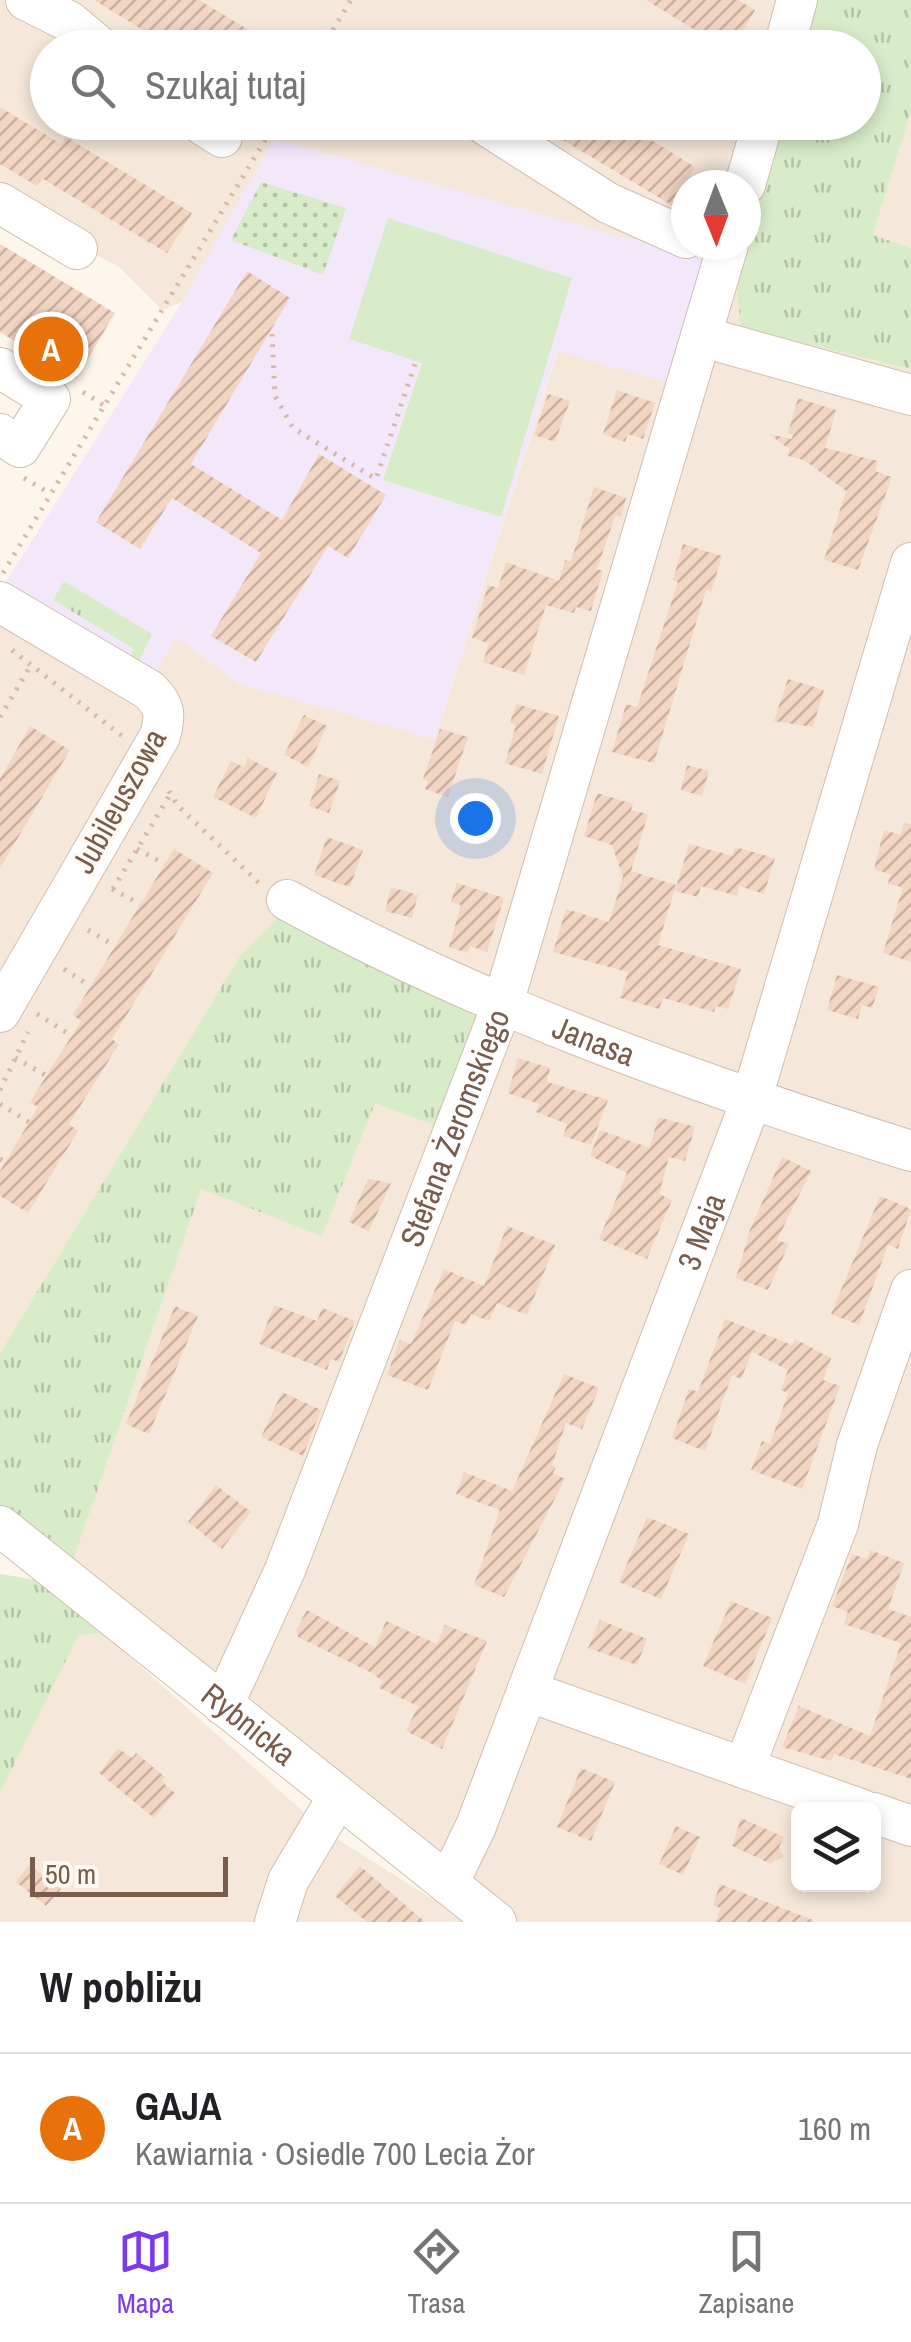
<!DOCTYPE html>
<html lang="pl">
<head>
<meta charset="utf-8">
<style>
	body { margin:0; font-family:"Archivo Narrow",sans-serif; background:#f6f6f6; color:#202124 }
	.controls { position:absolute; right:30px; bottom:30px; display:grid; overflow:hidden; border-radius:15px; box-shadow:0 5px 15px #0003 }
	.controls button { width:90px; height:90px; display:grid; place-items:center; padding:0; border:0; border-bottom:2px solid #e0e0e0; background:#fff; color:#202124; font:50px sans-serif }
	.compass { position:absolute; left:671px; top:170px; width:90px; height:90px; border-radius:50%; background:#fff; box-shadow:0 5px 15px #0003; rotate:179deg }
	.scale { position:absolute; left:30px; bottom:25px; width:198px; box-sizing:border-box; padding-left:10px; border:5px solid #7a5c4d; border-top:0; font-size:28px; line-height:35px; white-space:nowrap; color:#7a5c4d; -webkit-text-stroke:8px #fffaf3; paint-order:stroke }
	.you { position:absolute; left:475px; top:818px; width:35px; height:35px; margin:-25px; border:8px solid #fff; border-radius:50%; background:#1a73e8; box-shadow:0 0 0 15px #1a73e833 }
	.badge { display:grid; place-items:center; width:65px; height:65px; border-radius:50%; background:#7c3aed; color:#fff; font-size:32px; font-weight:700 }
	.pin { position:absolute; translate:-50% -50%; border:5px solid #fff; box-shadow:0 2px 10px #0006 }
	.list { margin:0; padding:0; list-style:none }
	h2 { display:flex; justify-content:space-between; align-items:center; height:130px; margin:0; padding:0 40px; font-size:42px }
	h2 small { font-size:32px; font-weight:400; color:#757577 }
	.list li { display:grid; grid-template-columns:65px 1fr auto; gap:30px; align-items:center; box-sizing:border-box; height:150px; padding:0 40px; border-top:2px solid #e0e0e0 }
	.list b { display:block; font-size:38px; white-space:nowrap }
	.list p { margin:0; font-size:32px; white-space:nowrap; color:#757577 }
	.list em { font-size:32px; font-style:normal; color:#757577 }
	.icon { flex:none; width:55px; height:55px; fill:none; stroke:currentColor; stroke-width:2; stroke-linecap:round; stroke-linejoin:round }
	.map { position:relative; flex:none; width:911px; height:1922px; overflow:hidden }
	.search { position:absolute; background:#fff; box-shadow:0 5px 15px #0003; left:30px; right:30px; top:30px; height:110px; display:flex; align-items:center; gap:25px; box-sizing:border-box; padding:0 35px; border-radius:55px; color:#757577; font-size:38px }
	.sheet { height:280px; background:#fff }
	nav { display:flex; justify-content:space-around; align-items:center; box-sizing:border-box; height:140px; border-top:2px solid #e0e0e0; background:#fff; font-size:28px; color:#757577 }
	nav a { display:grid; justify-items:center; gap:5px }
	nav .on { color:#7c3aed }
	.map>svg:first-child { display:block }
	.residential { fill:#f5e8da; fill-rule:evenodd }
	.education { fill:#f3e8fa }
	.grass { fill:url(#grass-tufts) }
	.park { fill:url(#park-dots) }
	.garden { fill:#d8ecc9 }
	.building { fill:url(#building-hatch) }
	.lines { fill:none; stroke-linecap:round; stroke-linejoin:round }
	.minor-casing { stroke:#d1beb0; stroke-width:42 }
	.path { stroke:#d9b8a5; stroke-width:5; stroke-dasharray:2.5 8; stroke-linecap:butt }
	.minor { stroke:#fff; stroke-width:40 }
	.labels { text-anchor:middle; stroke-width:8; stroke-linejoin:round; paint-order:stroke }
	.street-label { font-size:32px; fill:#7a5c4d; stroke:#fffaf3 }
</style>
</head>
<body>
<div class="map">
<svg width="911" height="1922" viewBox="0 0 911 1922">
	<defs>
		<pattern id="grass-tufts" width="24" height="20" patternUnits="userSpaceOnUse" patternTransform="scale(2.5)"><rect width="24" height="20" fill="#d8ecc9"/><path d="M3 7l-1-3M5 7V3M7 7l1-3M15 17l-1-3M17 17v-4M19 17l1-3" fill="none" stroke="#b4c2a5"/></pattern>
		<pattern id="park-dots" width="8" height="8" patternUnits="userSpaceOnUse" patternTransform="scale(2.5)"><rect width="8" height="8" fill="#d8ecc9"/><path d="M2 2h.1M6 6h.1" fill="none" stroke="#b4c2a5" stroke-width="1.8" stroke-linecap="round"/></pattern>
		<pattern id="building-hatch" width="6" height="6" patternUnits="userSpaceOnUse" patternTransform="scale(2.5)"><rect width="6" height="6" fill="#f3d5c3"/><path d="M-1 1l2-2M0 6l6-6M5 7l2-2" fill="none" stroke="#cab0a1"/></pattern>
	</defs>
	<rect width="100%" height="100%" fill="#fdf6ec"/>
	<!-- residential -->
	<g class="residential">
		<path d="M 0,0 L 816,0 L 803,47 L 48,48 L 48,122 L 782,123 L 741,327 L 911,369 L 911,1922 L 483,1922 L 329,1816 L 62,1593 L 201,1189 L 240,956 L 0,1353 L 0,613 L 151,681 L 176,636 L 238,683 L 435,739 L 558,350 L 274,139 L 182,302 L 162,310 L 118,266 L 0,207 ZM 686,185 L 746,185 L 746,245 L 686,245 ZM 798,1810 L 874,1810 L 874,1884 L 798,1884 Z"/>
		<polygon points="911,111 911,248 873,235"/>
		<polygon points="102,1632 326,1832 469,1922 0,1922 0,1793 78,1635"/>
	</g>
	<!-- education -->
	<polygon class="education" points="274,139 705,260 672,384 557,351 435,739 238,683 176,636 152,680 1,590 182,302"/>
	<!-- grass -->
	<g class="grass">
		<polygon points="816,0 911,0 911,111 873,235 911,248 911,369 741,328 737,287 782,123 864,122 864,48 803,47"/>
		<polygon points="64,581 152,634 138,663 126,664 134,649 53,600"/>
		<polygon points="284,911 490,1009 442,1128 375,1103 322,1236 201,1189 73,1561 0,1506 0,1353 240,956"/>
		<polygon points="0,1574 43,1581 102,1632 78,1636 0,1793"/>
	</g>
	<!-- park -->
	<polygon class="park" points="261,182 346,208 323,275 231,240"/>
	<!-- garden -->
	<polygon class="garden" points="388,218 572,278 501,517 383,480 422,363 349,339"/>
	<!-- building -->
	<g class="building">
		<polygon points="94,0 199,0 279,48 190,48 175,39 169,46"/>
		<polygon points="646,0 738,0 755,10 734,48 724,48"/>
		<polygon points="0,107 61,144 66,137 192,213 167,253 43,179 37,186 0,164"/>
		<polygon points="533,122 622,122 695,167 673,206"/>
		<polygon points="0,244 115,313 76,379 0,332"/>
		<polygon points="247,271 290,298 191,464 282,520 319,454 386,495 348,558 328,546 256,662 211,636 261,553 172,498 140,549 96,522"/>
		<polygon points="617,390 655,403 643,439 628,434 625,442 603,434"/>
		<polygon points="548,394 570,401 555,442 534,435"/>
		<polygon points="798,398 836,410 825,448 878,461 875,471 892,477 858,570 824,560 846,491 804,460 788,456 789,449 769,434 792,439 793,435 788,433"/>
		<polygon points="594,487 626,498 621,517 615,516 597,569 603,571 591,611 576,607 574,613 546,605 524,675 483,662 489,643 472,638 488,585 498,588 506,562 559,581 565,560 571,561"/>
		<polygon points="683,544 722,556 711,592 706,590 654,763 612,752 626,704 637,707 678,582 673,580"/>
		<polygon points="788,679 824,690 813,727 774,721"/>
		<polygon points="516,704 559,716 542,774 505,763 516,725 510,723"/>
		<polygon points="304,715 327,726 308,767 284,755"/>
		<polygon points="30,726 70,750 0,868 0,779"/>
		<polygon points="440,729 468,737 448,797 425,789 428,781 423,779"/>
		<polygon points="248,758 277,773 256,818 213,797 231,761 244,767"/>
		<polygon points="687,765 709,771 702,796 681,790"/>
		<polygon points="319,774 340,781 329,813 309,806"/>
		<polygon points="597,793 633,804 631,810 648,814 631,871 676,885 658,945 741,969 728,1009 716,1006 714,1012 663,998 659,1009 620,998 628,972 553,952 566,909 609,922 623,877 612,845 584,836"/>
		<polygon points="904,823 911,824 911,962 883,953 903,887 888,884 890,874 874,869 884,830 901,835"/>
		<polygon points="327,837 363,850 350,887 314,875"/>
		<polygon points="689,844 733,856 735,847 775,858 764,894 739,886 737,896 701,886 698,897 675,891"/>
		<polygon points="174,849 213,873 112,1039 119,1044 69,1124 78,1131 28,1213 0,1196 0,1171 38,1107 30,1102 81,1021 73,1015"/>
		<polygon points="457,883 504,898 487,952 470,946 468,953 449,947 461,905 451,902"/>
		<polygon points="391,887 418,895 412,918 385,911"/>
		<polygon points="837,975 879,987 872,1008 862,1005 858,1019 827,1010"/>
		<polygon points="518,1058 550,1068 547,1082 608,1100 591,1145 563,1136 567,1124 536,1112 539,1104 508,1093"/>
		<polygon points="658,1117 695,1127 685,1161 669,1157 659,1194 672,1200 647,1259 599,1239 627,1173 590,1156 600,1130 650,1148"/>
		<polygon points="782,1157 811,1171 777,1240 789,1244 768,1290 736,1278 750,1230"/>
		<polygon points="368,1179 391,1183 369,1231 349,1222"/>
		<polygon points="880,1196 911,1209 898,1249 888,1245 859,1325 831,1314"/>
		<polygon points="507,1226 555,1245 527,1315 497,1303 489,1321 471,1314 466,1325 455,1321 428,1390 387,1375 400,1340 411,1344 444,1269 484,1286"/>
		<polygon points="274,1305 317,1321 322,1308 355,1321 339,1362 331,1359 327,1370 259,1344"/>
		<polygon points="175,1306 198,1316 149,1434 126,1424"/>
		<polygon points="725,1319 792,1345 795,1339 831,1358 823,1380 840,1386 802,1489 751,1470 762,1441 770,1444 788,1393 781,1390 788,1370 752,1352 741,1379 732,1375 705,1451 672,1438 689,1389 698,1392"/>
		<polygon points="564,1374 599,1388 582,1429 566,1423 552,1465 556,1467 553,1473 565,1479 504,1597 474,1585 500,1510 456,1494 464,1472 512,1491"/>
		<polygon points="282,1392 321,1410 303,1456 261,1437"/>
		<polygon points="216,1485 251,1512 222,1549 188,1522"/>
		<polygon points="647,1517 689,1534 661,1599 619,1582"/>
		<polygon points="870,1550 904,1563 888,1609 911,1617 911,1779 834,1754 831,1761 782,1747 799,1706 870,1736 901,1643 844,1624 848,1612 832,1606 852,1554 867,1559"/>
		<polygon points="731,1601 772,1618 745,1684 703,1666"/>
		<polygon points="307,1610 375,1647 386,1621 437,1644 445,1625 487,1641 442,1749 406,1731 418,1706 379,1688 382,1681 372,1673 298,1637 296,1630"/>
		<polygon points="600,1620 647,1639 637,1665 588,1648"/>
		<polygon points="118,1748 132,1758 136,1753 165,1777 161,1781 175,1793 154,1818 99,1773"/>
		<polygon points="581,1768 615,1782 591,1841 557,1827"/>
		<polygon points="741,1818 784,1837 779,1847 783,1856 771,1864 732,1846"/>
		<polygon points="676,1826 700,1837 683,1875 659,1864"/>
		<polygon points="29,1865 61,1889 46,1906 16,1882"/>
		<polygon points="360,1866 425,1922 367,1922 335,1896"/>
		<polygon points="720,1884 813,1920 813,1922 715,1922 721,1908 713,1905"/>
	</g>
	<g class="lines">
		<defs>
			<g id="minor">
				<polyline points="26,0 70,22 101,48"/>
				<polyline points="784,48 797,0"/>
				<polyline points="198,122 222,137"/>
				<polyline points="484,124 608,203 686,238"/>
				<polyline points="745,185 763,122"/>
				<polyline points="0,203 77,249"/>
				<polyline points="703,337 911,395"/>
				<polyline points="0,368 50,399 20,447 0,434"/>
				<path d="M 0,602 L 149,690 C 165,706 166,714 160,736 L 0,1012"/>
				<path id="s1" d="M 287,900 C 483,1008 698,1084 911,1151"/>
				<path id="s2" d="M 0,1526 L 496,1922"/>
				<polyline points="527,1691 863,1810"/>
				<path id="s3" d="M 223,1705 L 285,1570 L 503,1003 L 728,245"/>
				<polyline points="744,1768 838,1524 857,1445 911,1290"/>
				<polyline points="874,1813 911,1826"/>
				<path id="s4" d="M 448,1884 L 476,1826 L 751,1101 L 911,563"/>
				<polyline points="275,1922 288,1881 338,1797"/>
			</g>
		</defs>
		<!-- minor casing -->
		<use href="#minor" class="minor-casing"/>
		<!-- path -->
		<g class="path">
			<polyline points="322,48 351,0"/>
			<polyline points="250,124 269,134"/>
			<polyline points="272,334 275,396 293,428 376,479 416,361"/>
			<polyline points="83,392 105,406"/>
			<polyline points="24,478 51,494"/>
			<polyline points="3,573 276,122"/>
			<polyline points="12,650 122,736"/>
			<polyline points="0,717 31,665"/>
			<polyline points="169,791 178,806 259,883"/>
			<polyline points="137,849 165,864"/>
			<polyline points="112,889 140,904"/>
			<polyline points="113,889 171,793"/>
			<polyline points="88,930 115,946"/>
			<polyline points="64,969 90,986"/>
			<polyline points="37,1014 72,1036"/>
			<polyline points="15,1058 47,1076"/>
			<polyline points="0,1090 28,1032"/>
			<polyline points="0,1104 29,1122"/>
			<polyline points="0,1159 5,1162"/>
		</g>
		<!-- minor -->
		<use href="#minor" class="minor"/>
	</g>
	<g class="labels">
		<!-- street labels -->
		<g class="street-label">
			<text transform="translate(119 801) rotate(-61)" y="11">Jubileuszowa</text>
			<text dy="11" stroke="none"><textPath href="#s1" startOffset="338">Janasa</textPath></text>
			<text dy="11" stroke="none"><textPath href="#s3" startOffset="622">Stefana Żeromskiego</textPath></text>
			<text dy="11" stroke="none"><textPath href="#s4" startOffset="700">3 Maja</textPath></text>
			<text dy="11" stroke="none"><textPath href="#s2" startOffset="318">Rybnicka</textPath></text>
		</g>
	</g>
</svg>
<div class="controls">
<button><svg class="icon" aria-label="layers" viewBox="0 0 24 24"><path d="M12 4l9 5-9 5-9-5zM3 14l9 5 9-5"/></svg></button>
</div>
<svg class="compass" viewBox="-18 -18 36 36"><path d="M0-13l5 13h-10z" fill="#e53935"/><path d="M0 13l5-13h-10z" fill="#757577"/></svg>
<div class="scale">50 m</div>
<div class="you"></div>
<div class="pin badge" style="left:51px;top:349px;background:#e8710a">A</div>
<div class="search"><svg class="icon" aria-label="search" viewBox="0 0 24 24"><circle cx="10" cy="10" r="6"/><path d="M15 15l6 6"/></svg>Szukaj tutaj</div>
</div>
<section class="sheet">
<h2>W pobliżu<small></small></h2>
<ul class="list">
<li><span class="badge" style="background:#e8710a">A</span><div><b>GAJA</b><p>Kawiarnia · Osiedle 700 Lecia Żor</p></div><em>160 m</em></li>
</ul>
</section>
<nav>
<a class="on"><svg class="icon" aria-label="map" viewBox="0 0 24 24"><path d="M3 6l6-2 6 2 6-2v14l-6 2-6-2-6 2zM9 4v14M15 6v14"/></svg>Mapa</a>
<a><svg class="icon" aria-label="directions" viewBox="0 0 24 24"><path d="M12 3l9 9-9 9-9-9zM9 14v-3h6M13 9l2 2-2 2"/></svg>Trasa</a>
<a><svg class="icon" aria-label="saved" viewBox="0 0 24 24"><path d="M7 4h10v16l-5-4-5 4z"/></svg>Zapisane</a>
</nav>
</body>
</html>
